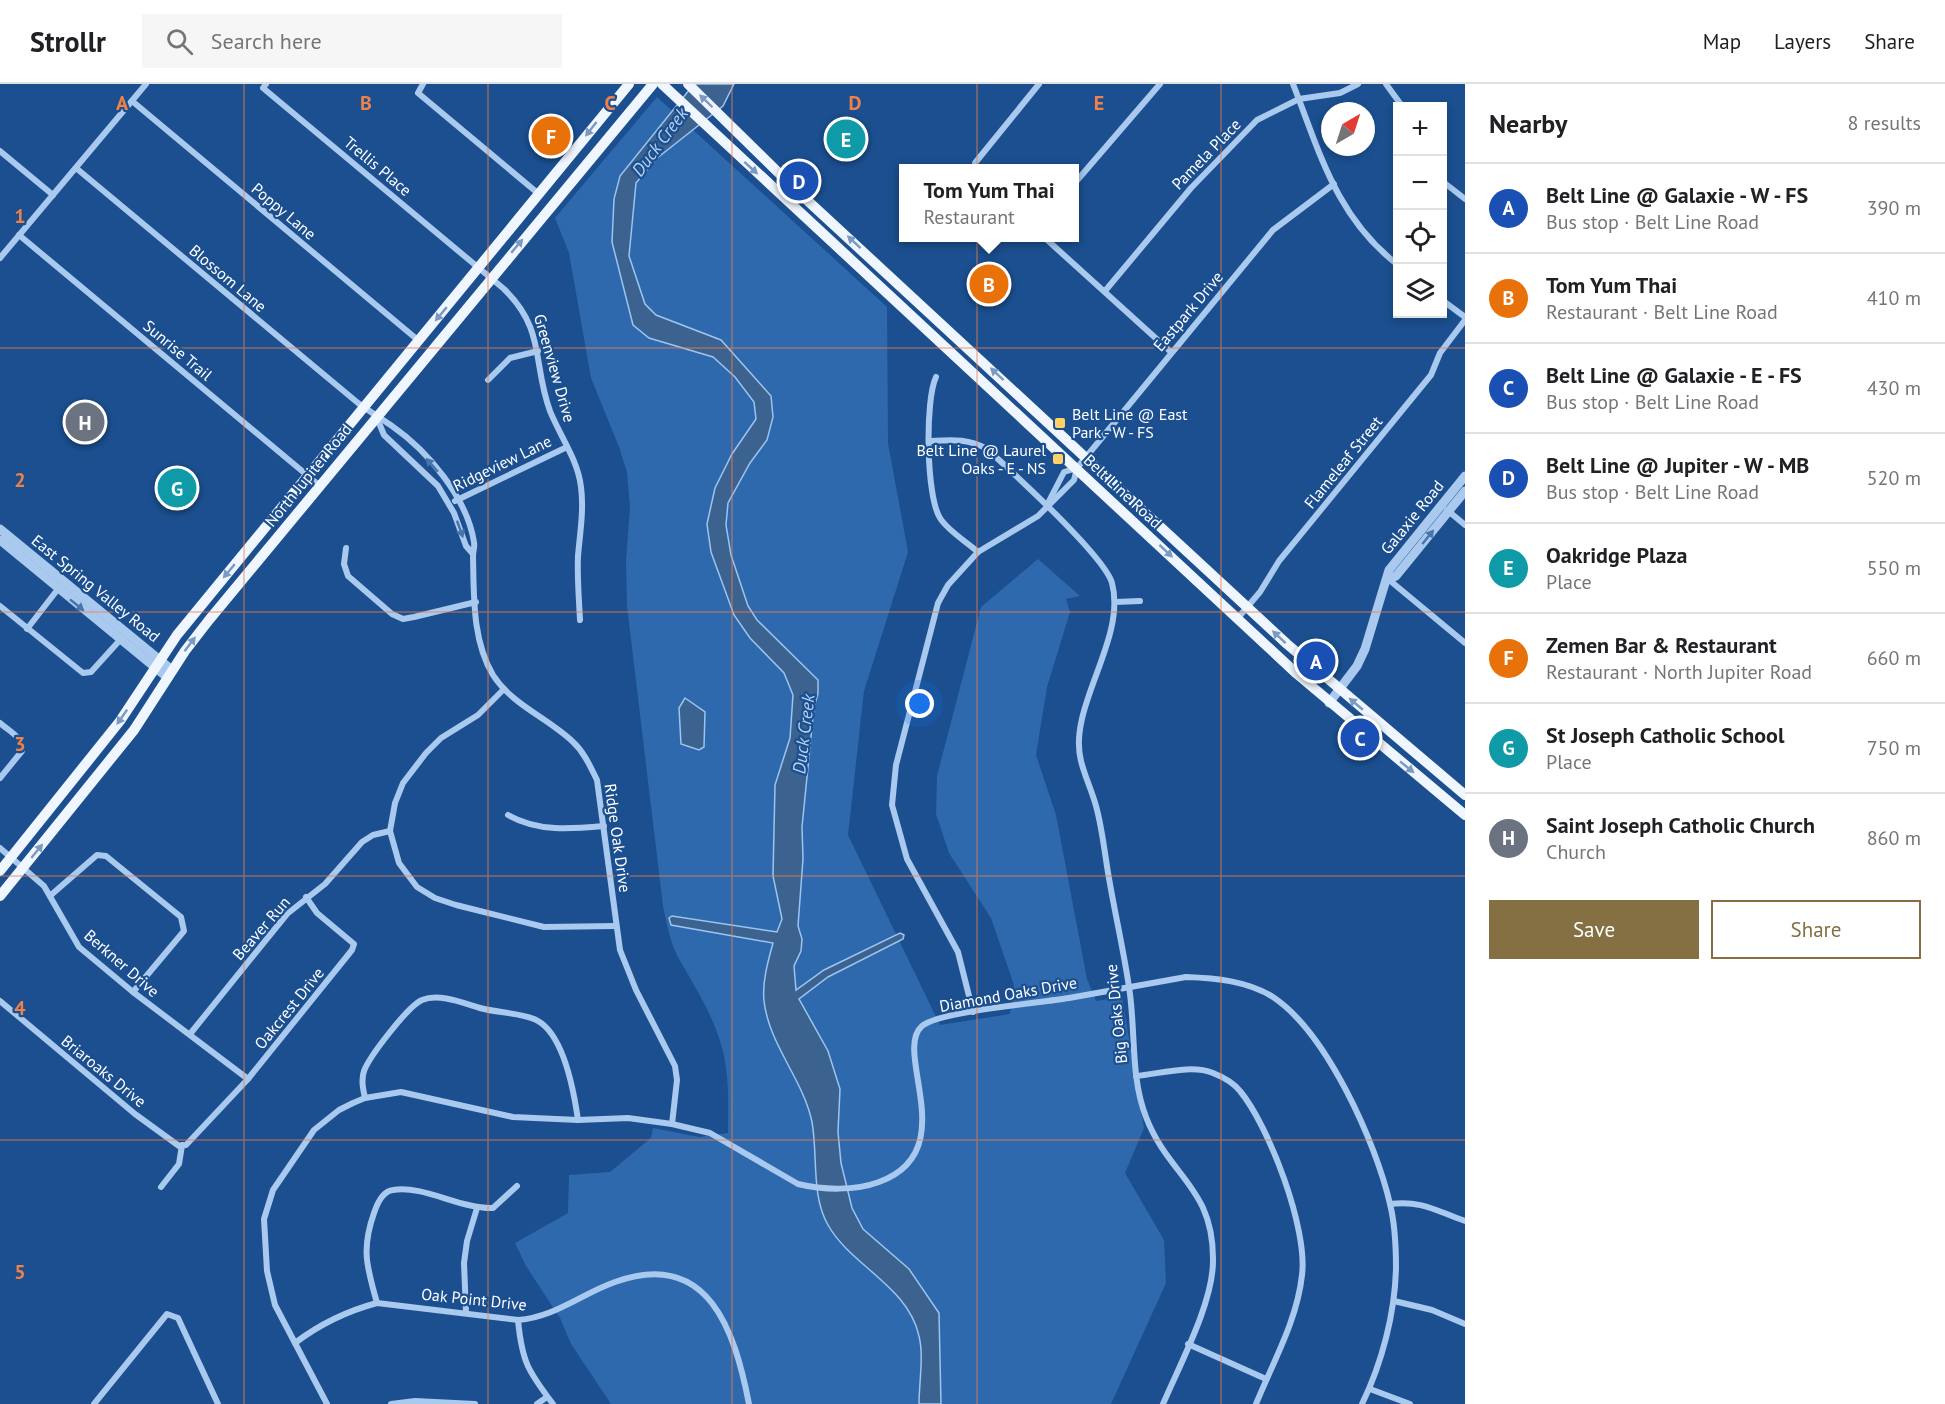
<!DOCTYPE html>
<html lang="en">
<head>
<meta charset="utf-8">
<style>
	body { margin:0; font-family:"PT Sans",sans-serif; background:#f6f6f6; color:#202124 }
	.controls { position:absolute; right:18px; top:18px; display:grid; overflow:hidden; border-radius:0px; box-shadow:0 3px 9px #0003 }
	.controls button { width:54px; height:54px; display:grid; place-items:center; padding:0; border:0; border-bottom:2px solid #e0e0e0; background:#fff; color:#202124; font:30px sans-serif }
	.compass { position:absolute; left:1321px; top:18px; width:54px; height:54px; border-radius:50%; background:#fff; box-shadow:0 3px 9px #0003; rotate:39deg }
	.you { position:absolute; left:920px; top:620px; width:21px; height:21px; margin:-15px; border:4px solid #fff; border-radius:50%; background:#1a73e8; box-shadow:0 0 0 9px #1a73e833 }
	.badge { display:grid; place-items:center; width:39px; height:39px; border-radius:50%; background:#847042; color:#fff; font-size:20px; font-weight:700 }
	.pin { position:absolute; translate:-50% -50%; border:3px solid #fff; box-shadow:0 2px 6px #0006 }
	.popup { position:absolute; left:899px; top:80px; width:180px; height:78px; box-sizing:border-box; display:grid; place-content:center; border-radius:0px; background:#fff; filter:drop-shadow(0 2px 4px #0005); font-size:20px; white-space:nowrap; color:#757577 }
	.popup b { font-size:22px; color:#202124 }
	.popup::after { content:''; position:absolute; left:50%; top:100%; margin-left:-12px; border:12px solid transparent; border-top-color:#fff }
	.list { margin:0; padding:0; list-style:none }
	h2 { display:flex; justify-content:space-between; align-items:center; height:78px; margin:0; padding:0 24px; font-size:26px }
	h2 small { font-size:20px; font-weight:400; color:#757577 }
	.list li { display:grid; grid-template-columns:39px 1fr auto; gap:18px; align-items:center; box-sizing:border-box; height:90px; padding:0 24px; border-top:2px solid #e0e0e0 }
	.list b { display:block; font-size:22px; white-space:nowrap }
	.list p { margin:0; font-size:20px; white-space:nowrap; color:#757577 }
	.list em { font-size:20px; font-style:normal; color:#757577 }
	.actions { display:flex; gap:12px; padding:18px 24px }
	.actions a { flex:1; padding:14px 0; border:2px solid #847042; border-radius:0px; text-align:center; font-size:21px; color:#847042 }
	.actions .main { background:#847042; color:#fff }
	.icon { flex:none; width:33px; height:33px; fill:none; stroke:currentColor; stroke-width:2; stroke-linecap:round; stroke-linejoin:round }
	.map { position:relative; flex:none; width:1465px; height:1320px; overflow:hidden }
	header { display:flex; align-items:center; gap:36px; box-sizing:border-box; height:84px; padding:0 30px; background:#fff; border-bottom:2px solid #e0e0e0 }
	header strong { font-size:28px }
	nav { display:flex; gap:33px; margin-inline-start:auto; font-size:21px }
	.search { width:420px; height:54px; background:#f6f6f6; display:flex; align-items:center; gap:15px; box-sizing:border-box; padding:0 21px; border-radius:0px; color:#757577; font-size:22px }
	main { display:flex }
	aside { flex:1; background:#fff }
	.map>svg:first-child { display:block }
	.green { fill:#2e69ad }
	.water { fill:#3c6290; stroke:#9cc4f0; stroke-width:1.5 }
	.lines { fill:none; stroke-linecap:round; stroke-linejoin:round }
	.minor { stroke:#a9c9ee; stroke-width:6 }
	.tertiary { stroke:#a9c9ee; stroke-width:9 }
	.primary { stroke:#f0f6ff; stroke-width:10 }
	.oneway { fill:#7b9ac1 }
	.oneway2 { fill:#4674ac }
	.grid { fill:none; stroke:#ee8249; stroke-width:1.5; stroke-opacity:0.55 }
	.poi-dot { fill:#ffd166; stroke:#1b4f8f; stroke-width:2 }
	.labels { text-anchor:middle; stroke-width:4.5; stroke-linejoin:round; paint-order:stroke }
	.street-label { font-size:16px; fill:#fff; stroke:#1b4f8f }
	.poi-label { font-size:16px; fill:#fff; stroke:#1b4f8f; text-anchor:start }
	.water-label { font-size:18px; font-style:italic; fill:#b5d3f5; stroke:#1b4f8f }
	.grid-label { font-size:20px; text-anchor:middle; font-weight:bold; fill:#ee8249; stroke:#1b4f8f; stroke-width:4.5; stroke-linejoin:round; paint-order:stroke }
</style>
</head>
<body>
<header>
<strong>Strollr</strong>
<div class="search"><svg class="icon" aria-label="search" viewBox="0 0 24 24"><circle cx="10" cy="10" r="6"/><path d="M15 15l6 6"/></svg>Search here</div>
<nav><a>Map</a><a>Layers</a><a>Share</a></nav>
</header>
<main>
<div class="map">
<svg width="1465" height="1320" viewBox="0 0 1465 1320">
	<rect width="100%" height="100%" fill="#1b4f8f"/>
	<!-- green -->
	<path class="green" d="M 657,13 L 887,223 L 888,359 L 908,468 L 864,607 L 848,751 L 940,941 L 1010,930 L 1014,901 L 991,834 L 949,769 L 936,730 L 937,692 L 981,523 L 1038,475 L 1080,512 L 1066,515 L 1070,528 L 1047,603 L 1036,671 L 1056,731 L 1087,895 L 1096,917 L 1122,913 L 1144,1044 L 1125,1089 L 1164,1156 L 1166,1199 L 1111,1320 L 611,1320 L 571,1260 L 560,1234 L 526,1182 L 515,1159 L 568,1129 L 569,1091 L 610,1088 L 651,1054 L 653,1044 L 699,1053 L 728,1049 C 728,1019 730,987 720,957 C 711,928 694,901 679,875 C 670,859 667,840 663,822 L 627,522 L 626,477 L 630,423 L 627,388 L 619,363 L 591,294 L 569,169 L 555,134 Z"/>
	<!-- water -->
	<g class="water">
		<path d="M 694,0 L 734,0 L 723,22 L 656,75 L 636,99 L 629,172 L 645,220 L 656,231 L 721,256 L 771,312 L 773,333 L 767,356 L 750,379 L 728,419 L 726,441 L 731,471 L 748,522 L 757,536 L 818,596 L 818,610 L 814,623 L 802,743 L 803,775 L 798,842 L 802,855 L 801,867 L 794,882 L 796,906 L 824,886 L 900,849 L 904,851 L 903,855 L 828,893 L 799,915 L 828,967 L 840,1005 L 838,1048 L 841,1079 L 852,1124 L 863,1145 L 909,1185 L 939,1229 L 941,1320 L 919,1320 C 919,1299 924,1272 919,1252 C 908,1202 851,1182 828,1141 C 811,1112 818,1071 812,1038 C 803,995 769,961 764,917 C 762,898 768,877 773,859 L 671,841 L 669,834 L 672,832 L 777,848 L 782,835 L 773,792 L 775,701 L 790,654 L 793,611 L 784,589 L 750,554 L 734,531 L 711,468 L 707,440 L 715,404 L 732,370 L 756,335 L 754,318 L 735,293 L 713,273 L 649,254 L 633,241 L 612,158 L 614,115 L 620,92 Z"/>
		<polygon points="685,614 705,628 704,663 699,666 681,660 679,624"/>
	</g>
	<g class="lines">
		<!-- minor -->
		<g class="minor">
			<path d="M 266,0 L 263,4 L 504,205 C 546,246 532,278 550,327 C 560,352 578,376 581,403 C 584,426 580,449 578,472 C 577,493 579,515 580,536"/>
			<polyline points="423,0 418,9 540,111"/>
			<path d="M 1293,0 C 1320,69 1336,133 1398,181"/>
			<polyline points="1386,0 1402,22"/>
			<polyline points="132,17 419,257"/>
			<polyline points="0,67 53,111"/>
			<path d="M 76,84 L 358,319 C 369,327 380,334 392,342 C 428,367 467,414 474,458 C 475,463 473,467 473,472 C 474,511 472,556 493,591 C 512,621 548,634 573,658 C 584,668 590,682 597,696 L 620,866 L 636,906 L 675,982 L 677,996 L 672,1040"/>
			<polyline points="976,84 975,79 1039,0"/>
			<polyline points="1442,97 1465,115"/>
			<polyline points="1074,100 1160,0"/>
			<polyline points="19,151 320,402"/>
			<polyline points="1045,154 1171,268"/>
			<polyline points="0,174 146,0"/>
			<polyline points="1105,207 1191,104 1257,36 1299,15 1340,9 1358,0"/>
			<polyline points="1442,216 1465,233"/>
			<path d="M 936,293 C 925,316 926,412 940,434 C 948,447 967,458 978,468"/>
			<polyline points="488,296 510,274 538,267"/>
			<polyline points="377,334 384,351 438,402 454,429 466,462 473,470"/>
			<path d="M 930,357 C 951,356 968,354 987,365 C 1012,388 1104,471 1112,499 C 1127,556 1067,623 1081,677 C 1085,693 1092,707 1096,722 C 1103,747 1105,774 1110,800 C 1116,834 1124,869 1129,903 C 1136,946 1130,992 1146,1033 C 1169,1093 1214,1103 1213,1177 C 1213,1219 1180,1280 1163,1320"/>
			<polyline points="455,417 567,363"/>
			<polyline points="1047,421 1064,388 1077,384"/>
			<polyline points="1447,426 1465,441"/>
			<polyline points="346,464 344,480 348,492 392,530 403,535 414,533 476,518"/>
			<polyline points="1388,495 1465,559"/>
			<polyline points="1115,518 1140,517"/>
			<polyline points="0,522 83,589 91,588 120,556"/>
			<polyline points="1237,535 1260,508 1279,477 1431,291 1440,269 1465,236"/>
			<polyline points="27,545 58,505"/>
			<polyline points="504,605 478,631 441,654 426,669 403,699 395,719 390,747 399,779 417,803 435,814 456,821 544,843 616,842"/>
			<path d="M 0,639 C 9,647 24,654 22,667 L 0,694"/>
			<path d="M 508,731 C 538,748 571,745 604,742"/>
			<polyline points="0,764 44,802 79,863 133,908 248,995"/>
			<polyline points="51,811 97,771 106,772 181,833 184,847 133,908"/>
			<polyline points="0,917 135,1030 179,1062 186,1061 248,995 352,866 354,860 317,829 306,813"/>
			<polyline points="973,928 958,868 907,775 892,721 896,681 938,519 948,501 978,468 1038,432 1074,396 1077,384 1273,146 1334,100"/>
			<polyline points="190,950 287,830 325,800 362,758 373,751 390,747"/>
			<path d="M 1136,992 C 1159,990 1191,980 1213,989 C 1223,993 1233,998 1240,1007 C 1269,1042 1308,1145 1302,1191 C 1297,1237 1273,1278 1256,1320"/>
			<path d="M 365,1014 C 363,1005 361,996 364,987 C 369,973 408,922 422,916 C 439,909 463,919 480,924 C 497,929 517,928 534,935 C 564,947 574,1008 578,1036"/>
			<polyline points="161,1103 179,1080 182,1061"/>
			<path d="M 1390,1120 C 1422,1116 1436,1127 1465,1137"/>
			<polyline points="1394,1217 1432,1226 1465,1240"/>
			<path d="M 377,1219 C 367,1183 361,1166 374,1129 C 377,1120 383,1107 393,1106 C 424,1101 460,1125 493,1124 L 517,1102"/>
			<polyline points="466,1229 464,1179 467,1157 477,1124"/>
			<path d="M 518,1236 C 522,1278 528,1287 553,1320"/>
			<path d="M 295,1259 C 320,1240 347,1227 377,1219 L 518,1236 C 555,1233 581,1210 615,1198 C 709,1164 735,1248 749,1320"/>
			<polyline points="1188,1260 1266,1295"/>
			<polyline points="1370,1305 1410,1320"/>
			<polyline points="94,1320 167,1230 178,1234 218,1320"/>
			<path d="M 327,1320 L 275,1221 L 267,1187 L 264,1135 L 273,1106 L 314,1046 L 339,1026 L 353,1019 L 365,1014 L 401,1008 L 513,1033 L 578,1036 L 628,1034 L 672,1040 L 710,1049 L 798,1100 C 823,1106 855,1107 879,1098 C 964,1067 892,968 922,942 C 940,927 1041,919 1069,914 C 1108,907 1147,900 1186,893 C 1215,894 1248,897 1273,913 C 1327,949 1376,1059 1390,1120 C 1395,1140 1396,1163 1396,1184 C 1395,1229 1382,1279 1362,1320"/>
			<polyline points="391,1320 415,1317 475,1320"/>
			<polyline points="537,1320 547,1313"/>
		</g>
		<!-- tertiary -->
		<g class="tertiary">
			<polyline points="0,445 172,586"/>
			<polyline points="0,456 168,594"/>
			<polyline points="1388,495 1396,492 1465,407"/>
			<polyline points="1329,619 1357,582 1365,565 1389,486 1465,392"/>
		</g>
		<!-- primary -->
		<g class="primary">
			<polyline points="662,0 1297,590 1465,731"/>
			<polyline points="688,0 795,105 1287,560 1465,711"/>
			<polyline points="0,787 120,637 177,551 629,0"/>
			<polyline points="0,812 134,646 185,567 209,536 653,0"/>
		</g>
	</g>
	<!-- one-way arrows -->
	<defs><path id="oneway-solid" d="M-6-.8H1V-3.2L6.5 0L1 3.2V.8H-6Z" transform="scale(1.5)"/></defs>
	<g class="oneway">
		<use href="#oneway-solid" transform="translate(706 17) rotate(-136)"/>
		<use href="#oneway-solid" transform="translate(591 45) rotate(128)"/>
		<use href="#oneway-solid" transform="translate(751 84) rotate(42)"/>
		<use href="#oneway-solid" transform="translate(854 158) rotate(-137)"/>
		<use href="#oneway-solid" transform="translate(517 162) rotate(-50)"/>
		<use href="#oneway-solid" transform="translate(441 230) rotate(130)"/>
		<use href="#oneway-solid" transform="translate(997 290) rotate(-137)"/>
		<use href="#oneway-solid" transform="translate(1166 467) rotate(43)"/>
		<use href="#oneway-solid" transform="translate(229 487) rotate(130)"/>
		<use href="#oneway-solid" transform="translate(1279 553) rotate(-137)"/>
		<use href="#oneway-solid" transform="translate(190 560) rotate(-53)"/>
		<use href="#oneway-solid" transform="translate(1356 620) rotate(-140)"/>
		<use href="#oneway-solid" transform="translate(122 633) rotate(125)"/>
		<use href="#oneway-solid" transform="translate(1407 683) rotate(39)"/>
		<use href="#oneway-solid" transform="translate(37 767) rotate(-51)"/>
	</g>
	<g class="oneway2">
		<use href="#oneway-solid" transform="translate(432 381) rotate(-131)"/>
		<use href="#oneway-solid" transform="translate(460 445) rotate(70)"/>
		<use href="#oneway-solid" transform="translate(1428 453) rotate(-51)"/>
		<use href="#oneway-solid" transform="translate(77 521) rotate(39)"/>
	</g>
	<!-- grid -->
	<path class="grid" d="M 244,0 L 244,1320M 488,0 L 488,1320M 732,0 L 732,1320M 977,0 L 977,1320M 1221,0 L 1221,1320M 0,264 L 1465,264M 0,528 L 1465,528M 0,792 L 1465,792M 0,1056 L 1465,1056"/>
	<!-- markers -->
	<g class="poi-dot">
		<rect x="1054" y="333" width="12" height="12" rx="3"/>
		<rect x="1052" y="369" width="12" height="12" rx="3"/>
	</g>
	<g class="labels">
		<!-- street labels -->
		<g class="street-label">
			<text transform="translate(1206 70) rotate(-46)" y="6">Pamela Place</text>
			<text transform="translate(378 82) rotate(40)" y="6">Trellis Place</text>
			<text transform="translate(284 127) rotate(40)" y="6">Poppy Lane</text>
			<text transform="translate(228 194) rotate(40)" y="6">Blossom Lane</text>
			<text transform="translate(1188 227) rotate(-50)" y="6">Eastpark Drive</text>
			<text transform="translate(178 266) rotate(40)" y="6">Sunrise Trail</text>
			<text transform="translate(555 284) rotate(74)" y="6">Greenview Drive</text>
			<text transform="translate(1343 378) rotate(-51)" y="6">Flameleaf Street</text>
			<text transform="translate(502 379) rotate(-26)" y="6">Ridgeview Lane</text>
			<text transform="translate(308 391) rotate(-51)" y="6">North Jupiter Road</text>
			<text transform="translate(1123 407) rotate(43)" y="6">Belt Line Road</text>
			<text transform="translate(1412 433) rotate(-51)" y="6">Galaxie Road</text>
			<text transform="translate(96 504) rotate(39)" y="6">East Spring Valley Road</text>
			<text transform="translate(618 754) rotate(82)" y="6">Ridge Oak Drive</text>
			<text transform="translate(261 844) rotate(-49)" y="6">Beaver Run</text>
			<text transform="translate(122 879) rotate(41)" y="6">Berkner Drive</text>
			<text transform="translate(1008 910) rotate(-10)" y="6">Diamond Oaks Drive</text>
			<text transform="translate(289 924) rotate(-51)" y="6">Oakcrest Drive</text>
			<text transform="translate(1116 930) rotate(-96)" y="6">Big Oaks Drive</text>
			<text transform="translate(104 987) rotate(39)" y="6">Briaroaks Drive</text>
			<text transform="translate(474 1215) rotate(6)" y="6">Oak Point Drive</text>
		</g>
		<!-- poi labels -->
		<g class="poi-label">
			<text x="1072" y="336">Belt Line @ East<tspan x="1072" dy="18">Park - W - FS</tspan></text>
			<text x="1046" y="372" text-anchor="end">Belt Line @ Laurel<tspan x="1046" dy="18">Oaks - E - NS</tspan></text>
		</g>
		<!-- water labels -->
		<g class="water-label">
			<text transform="translate(660 58) rotate(-53)" y="6">Duck Creek</text>
			<text transform="translate(804 650) rotate(-83)" y="6">Duck Creek</text>
		</g>
	</g>
	<g class="grid-label">
		<text x="122" y="26">A</text>
		<text x="366" y="26">B</text>
		<text x="610" y="26">C</text>
		<text x="855" y="26">D</text>
		<text x="1099" y="26">E</text>
		<text x="20" y="139">1</text>
		<text x="20" y="403">2</text>
		<text x="20" y="667">3</text>
		<text x="20" y="931">4</text>
		<text x="20" y="1195">5</text>
	</g>
</svg>
<div class="controls">
<button>+</button>
<button>−</button>
<button><svg class="icon" aria-label="locate" viewBox="0 0 24 24"><circle cx="12" cy="12" r="6"/><path d="M12 2v4M12 18v4M2 12h4M18 12h4"/></svg></button>
<button><svg class="icon" aria-label="layers" viewBox="0 0 24 24"><path d="M12 4l9 5-9 5-9-5zM3 14l9 5 9-5"/></svg></button>
</div>
<svg class="compass" viewBox="-18 -18 36 36"><path d="M0-13l5 13h-10z" fill="#e53935"/><path d="M0 13l5-13h-10z" fill="#757577"/></svg>
<div class="you"></div>
<div class="pin badge" style="left:1316px;top:577px;background:#1a4fb4">A</div>
<div class="pin badge" style="left:989px;top:200px;background:#e8710a">B</div>
<div class="popup"><b>Tom Yum Thai</b>Restaurant</div>
<div class="pin badge" style="left:1360px;top:654px;background:#1a4fb4">C</div>
<div class="pin badge" style="left:799px;top:97px;background:#1a4fb4">D</div>
<div class="pin badge" style="left:846px;top:55px;background:#0f9aa8">E</div>
<div class="pin badge" style="left:551px;top:52px;background:#e8710a">F</div>
<div class="pin badge" style="left:177px;top:404px;background:#0f9aa8">G</div>
<div class="pin badge" style="left:85px;top:338px;background:#6b7280">H</div>
</div>
<aside>
<h2>Nearby<small>8 results</small></h2>
<ul class="list">
<li><span class="badge" style="background:#1a4fb4">A</span><div><b>Belt Line @ Galaxie - W - FS</b><p>Bus stop · Belt Line Road</p></div><em>390 m</em></li>
<li><span class="badge" style="background:#e8710a">B</span><div><b>Tom Yum Thai</b><p>Restaurant · Belt Line Road</p></div><em>410 m</em></li>
<li><span class="badge" style="background:#1a4fb4">C</span><div><b>Belt Line @ Galaxie - E - FS</b><p>Bus stop · Belt Line Road</p></div><em>430 m</em></li>
<li><span class="badge" style="background:#1a4fb4">D</span><div><b>Belt Line @ Jupiter - W - MB</b><p>Bus stop · Belt Line Road</p></div><em>520 m</em></li>
<li><span class="badge" style="background:#0f9aa8">E</span><div><b>Oakridge Plaza</b><p>Place</p></div><em>550 m</em></li>
<li><span class="badge" style="background:#e8710a">F</span><div><b>Zemen Bar &amp; Restaurant</b><p>Restaurant · North Jupiter Road</p></div><em>660 m</em></li>
<li><span class="badge" style="background:#0f9aa8">G</span><div><b>St Joseph Catholic School</b><p>Place</p></div><em>750 m</em></li>
<li><span class="badge" style="background:#6b7280">H</span><div><b>Saint Joseph Catholic Church</b><p>Church</p></div><em>860 m</em></li>
</ul>
<div class="actions"><a class="main">Save</a><a>Share</a></div>
</aside>
</main>
</body>
</html>
